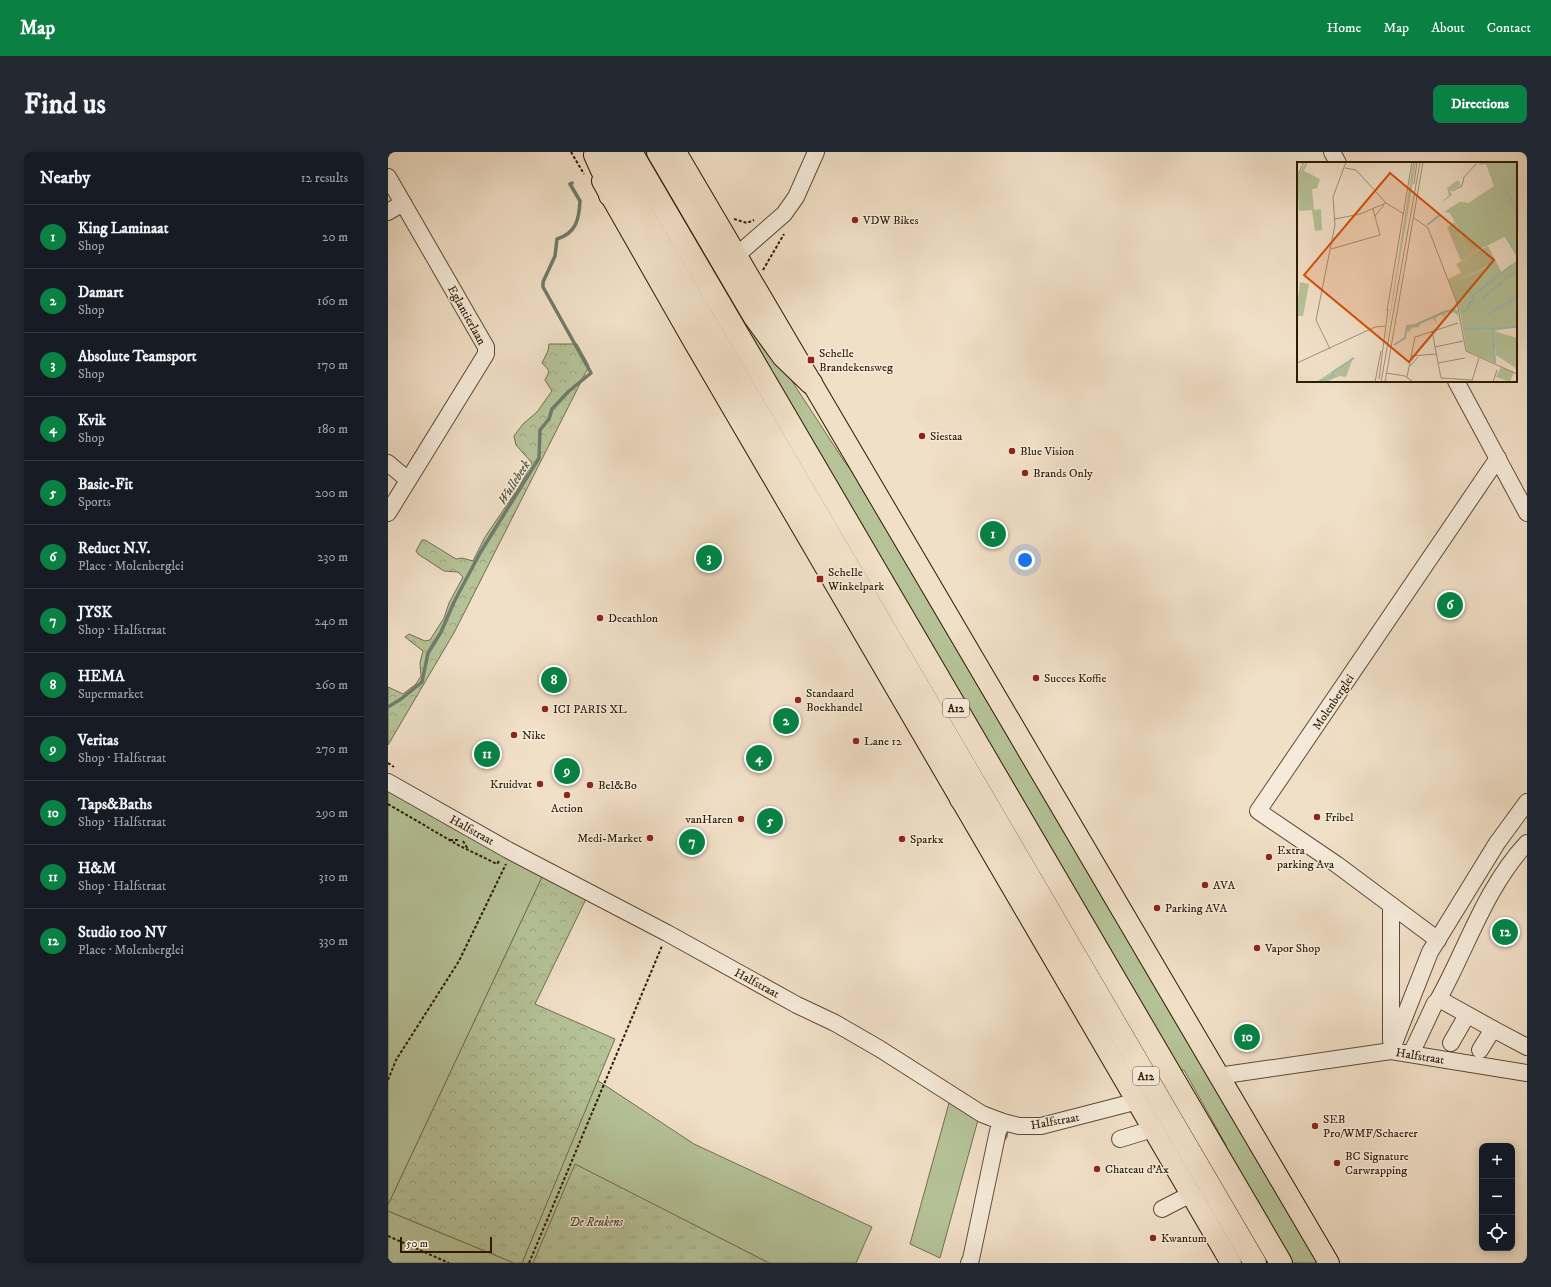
<!DOCTYPE html>
<html lang="en">
<head>
<meta charset="utf-8">
<style>
	body { margin:0; font-family:"IM FELL DW Pica",serif; background:#242831; color:#f1f3f6 }
	.controls { position:absolute; right:12px; bottom:12px; display:grid; overflow:hidden; border-radius:8px; box-shadow:0 2px 10px #0003 }
	.controls button { width:36px; height:36px; display:grid; place-items:center; padding:0; border:0; border-bottom:1px solid #363941; background:#171b24; color:#f1f3f6; font:20px sans-serif }
	.scale { position:absolute; left:12px; bottom:10px; width:92px; box-sizing:border-box; padding-left:4px; border:2px solid #2d1b04; border-top:0; font-size:11px; line-height:14px; white-space:nowrap; color:#2d1b04; -webkit-text-stroke:3px #f6ebdb; paint-order:stroke }
	.you { position:absolute; left:637px; top:408px; width:14px; height:14px; margin:-10px; border:3px solid #fff; border-radius:50%; background:#1a73e8; box-shadow:0 0 0 6px #1a73e833 }
	.badge { display:grid; place-items:center; width:26px; height:26px; border-radius:50%; background:#0b8043; color:#fff; font-size:13px; font-weight:700 }
	.pin { position:absolute; translate:-50% -50%; border:2px solid #fff; box-shadow:0 1px 4px #0006 }
	.list { margin:0; padding:0; list-style:none }
	h2 { display:flex; justify-content:space-between; align-items:center; height:52px; margin:0; padding:0 16px; font-size:17px }
	h2 small { font-size:13px; font-weight:400; color:#9ea1a6 }
	.list li { display:grid; grid-template-columns:26px 1fr auto; gap:12px; align-items:center; box-sizing:border-box; height:64px; padding:0 16px; border-top:1px solid #363941 }
	.list b { display:block; font-size:15px; white-space:nowrap }
	.list p { margin:0; font-size:13px; white-space:nowrap; color:#9ea1a6 }
	.list em { font-size:13px; font-style:normal; color:#9ea1a6 }
	.icon { flex:none; width:22px; height:22px; fill:none; stroke:currentColor; stroke-width:2; stroke-linecap:round; stroke-linejoin:round }
	.map { position:relative; flex:none; width:1139px; height:1111px; overflow:hidden; border-radius:8px }
	header { display:flex; align-items:center; gap:24px; box-sizing:border-box; height:56px; padding:0 20px; background:#0b8043; color:#fff }
	header strong { font-size:19px }
	nav { display:flex; gap:22px; margin-inline-start:auto; font-size:14px }
	.intro { display:flex; align-items:center; justify-content:space-between; box-sizing:border-box; height:96px; padding:0 24px }
	h1 { margin:0; font-size:28px }
	.button { padding:10px 18px; border-radius:8px; background:#0b8043; color:#fff; font-size:14px; font-weight:700 }
	main { display:flex; gap:24px; padding:0 24px }
	aside { flex:1; background:#171b24; border-radius:8px; box-shadow:0 2px 10px #0003 }
	.map>svg:first-child { display:block }
	.grass { fill:#b6c399; stroke:#726f4e }
	.forest { fill:url(#forest-crowns); stroke:#726f4e }
	.park { fill:url(#park-tufts); stroke:#726f4e }
	.lines { fill:none; stroke-linecap:round; stroke-linejoin:round }
	.stream { stroke:#6f7d6c; stroke-width:3.5 }
	.minor-casing { stroke:#5e4c35; stroke-width:18 }
	.major-casing { stroke:#2d1b04; stroke-width:22 }
	.highway-casing { stroke:#2d1b04; stroke-width:24 }
	.path { stroke:#2d1b04; stroke-width:2; stroke-dasharray:3 2; stroke-linecap:butt }
	.minor { stroke:#f6ebdb; stroke-width:16 }
	.major { stroke:#f1e0c8; stroke-width:20 }
	.highway { stroke:#f1e0c8; stroke-width:22 }
	.poi-dot { fill:#8f2418; stroke:#f6ebdb; stroke-width:1.5 }
	.labels { text-anchor:middle; stroke-width:3; stroke-linejoin:round; paint-order:stroke }
	.shield { fill:#f6ebdb; stroke:#695944; stroke-width:1 }
	.shield-label { font-size:11px; font-weight:bold; fill:#2d1b04 }
	.poi-label { font-size:12px; fill:#2d1b04; stroke:#f6ebdb; text-anchor:start }
	.street-label { font-size:12px; fill:#2d1b04; stroke:#f6ebdb }
	.park-label { font-size:12px; font-style:italic; fill:#564d31; stroke:#f6ebdb }
	.water-label { font-size:13px; font-style:italic; fill:#545441; stroke:#f6ebdb }
	.inset-river { fill:none; stroke:#9bbeb1; stroke-width:2 }
	.inset-road { fill:none; stroke:#a3917a; stroke-width:1 }
	.view { fill:#d5530b; fill-opacity:0.15; stroke:#d5530b; stroke-width:2 }
	.inset-edge { fill:none; stroke:#2d1b04; stroke-width:2 }
</style>
</head>
<body>
<header>
<strong>Map</strong>
<nav><a>Home</a><a>Map</a><a>About</a><a>Contact</a></nav>
</header>
<div class="intro"><h1>Find us</h1><a class="button">Directions</a></div>
<main>
<aside>
<h2>Nearby<small>12 results</small></h2>
<ul class="list">
<li><span class="badge">1</span><div><b>King Laminaat</b><p>Shop</p></div><em>20 m</em></li>
<li><span class="badge">2</span><div><b>Damart</b><p>Shop</p></div><em>160 m</em></li>
<li><span class="badge">3</span><div><b>Absolute Teamsport</b><p>Shop</p></div><em>170 m</em></li>
<li><span class="badge">4</span><div><b>Kvik</b><p>Shop</p></div><em>180 m</em></li>
<li><span class="badge">5</span><div><b>Basic-Fit</b><p>Sports</p></div><em>200 m</em></li>
<li><span class="badge">6</span><div><b>Reduct N.V.</b><p>Place · Molenberglei</p></div><em>230 m</em></li>
<li><span class="badge">7</span><div><b>JYSK</b><p>Shop · Halfstraat</p></div><em>240 m</em></li>
<li><span class="badge">8</span><div><b>HEMA</b><p>Supermarket</p></div><em>260 m</em></li>
<li><span class="badge">9</span><div><b>Veritas</b><p>Shop · Halfstraat</p></div><em>270 m</em></li>
<li><span class="badge">10</span><div><b>Taps&amp;Baths</b><p>Shop · Halfstraat</p></div><em>290 m</em></li>
<li><span class="badge">11</span><div><b>H&amp;M</b><p>Shop · Halfstraat</p></div><em>310 m</em></li>
<li><span class="badge">12</span><div><b>Studio 100 NV</b><p>Place · Molenberglei</p></div><em>330 m</em></li>
</ul>
</aside>
<div class="map">
<svg width="1139" height="1111" viewBox="0 0 1139 1111">
	<defs>
		<pattern id="forest-crowns" width="20" height="18" patternUnits="userSpaceOnUse"><rect width="20" height="18" fill="#b6c399"/><path d="M2 6a3 3 0 1 1 6 0M12 15a3 3 0 1 1 6 0" fill="none" stroke="#9da782"/></pattern>
		<pattern id="park-tufts" width="24" height="20" patternUnits="userSpaceOnUse"><rect width="24" height="20" fill="#b6c399"/><path d="M3 7l-1-3M5 7V3M7 7l1-3M15 17l-1-3M17 17v-4M19 17l1-3" fill="none" stroke="#9da782"/></pattern>
	</defs>
	<rect width="100%" height="100%" fill="#f1e0c8"/>
	<filter id="stains"><feTurbulence type="fractalNoise" baseFrequency=".005" numOctaves="4"/><feColorMatrix values="0 0 0 0 .2 0 0 0 0 .09 0 0 0 0 .02 0 0 0 .5 -.17"/></filter>
	<radialGradient id="worn" r=".72"><stop offset=".6" stop-color="#630" stop-opacity="0"/><stop offset="1" stop-color="#630" stop-opacity=".3"/></radialGradient>
	<!-- grass -->
	<g class="grass">
		<polygon points="255,0 265,0 353,151 456,309 489,352 931,1111 904,1111 837,999 838,993 796,918 789,918"/>
		<polygon points="0,635 156,721 0,1053"/>
		<polygon points="209,928 306,992 484,1075 468,1111 381,1111 188,1013 145,1111 134,1111"/>
		<polygon points="561,951 590,968 552,1106 522,1092"/>
		<polygon points="0,1059 126,1111 0,1111"/>
	</g>
	<!-- forest -->
	<g class="forest">
		<path d="M 161,192 L 189,192 L 201,214 L 67,479 L 0,593 L 0,535 L 15,542 L 28,532 L 33,524 L 32,511 L 35,499 L 17,485 L 21,482 L 37,489 L 42,488 L 56,466 L 61,451 L 75,425 L 70,420 L 56,419 L 30,402 L 28,399 L 34,388 L 37,388 L 68,407 L 74,406 L 85,409 L 97,385 L 131,335 L 144,311 L 128,293 L 126,284 L 135,272 L 149,260 L 164,239 L 157,228 C 163,217 161,219 154,211 L 160,199 Z"/>
		<polygon points="156,721 198,747 147,852 227,887 134,1111 126,1111 0,1059 0,1053"/>
	</g>
	<!-- park -->
	<polygon class="park" points="187,1012 381,1111 145,1111"/>
	<g class="lines">
		<!-- stream -->
		<g class="stream">
			<path d="M 0,555 L 13,547 L 34,530 L 40,501 L 53,480 L 66,450 L 92,401 L 151,306 L 152,278 L 161,267 L 164,257 L 181,239 L 203,221 L 155,135 L 155,130 L 167,104 L 169,87 C 188,81 191,68 192,49 L 182,32 L 184,31"/>
			<polyline points="615,989 618,984 619,977"/>
		</g>
		<defs>
			<g id="minor">
				<polyline points="944,0 950,11"/>
				<polyline points="0,25 98,195 98,202 0,361"/>
				<polyline points="0,60 15,51"/>
				<polyline points="349,103 396,62 408,45 428,0"/>
				<polyline points="1068,229 1139,361"/>
				<polyline points="0,311 20,328"/>
				<polyline points="0,630 120,698 279,781 409,853 447,871 492,897 594,962 615,970 631,974 653,974 750,949"/>
				<polyline points="1050,788 948,712 870,659 1110,306"/>
				<path d="M 1050,848 C 1079,796 1097,736 1139,691"/>
				<polyline points="1003,889 1003,753"/>
				<polyline points="1063,891 1079,863"/>
				<polyline points="1092,898 1105,877"/>
				<polyline points="1003,899 1042,800 1109,691 1139,650"/>
				<polyline points="1023,902 1047,851 1053,848 1105,877 1139,895"/>
				<polyline points="830,924 1003,899 1139,921"/>
				<polyline points="732,987 765,977"/>
				<polyline points="774,1057 803,1042"/>
				<polyline points="581,1111 583,1107 610,979 615,970"/>
			</g>
			<g id="major">
				<polyline points="288,0 941,1111"/>
				<polyline points="214,29 304,187 843,1111"/>
			</g>
			<g id="highway">
				<polyline points="220,0 256,65 867,1111"/>
				<polyline points="243,0 893,1111"/>
				<polyline points="270,0 366,164 395,204 423,231"/>
				<polyline points="207,3 218,27 222,43"/>
				<polyline points="573,647 594,670 607,689"/>
			</g>
		</defs>
		<!-- minor casing -->
		<use href="#minor" class="minor-casing"/>
		<!-- major casing -->
		<use href="#major" class="major-casing"/>
		<!-- highway casing -->
		<use href="#highway" class="highway-casing"/>
		<!-- path -->
		<g class="path">
			<polyline points="183,0 196,22"/>
			<polyline points="346,67 359,71 366,68"/>
			<polyline points="375,118 396,82"/>
			<polyline points="0,611 6,615"/>
			<polyline points="0,652 70,693 109,712 111,709"/>
			<polyline points="62,688 72,688"/>
			<polyline points="75,689 80,697"/>
			<polyline points="0,928 8,908 71,809 118,712"/>
			<polyline points="0,1084 61,1111"/>
			<polyline points="141,1111 274,794"/>
		</g>
		<!-- minor -->
		<use href="#minor" class="minor"/>
		<!-- major -->
		<use href="#major" class="major"/>
		<!-- highway -->
		<use href="#highway" class="highway"/>
	</g>
	<!-- markers -->
	<g class="poi-dot">
		<circle cx="467" cy="68" r="4"/>
		<rect x="419" y="204" width="8" height="8" rx="2"/>
		<circle cx="534" cy="284" r="4"/>
		<circle cx="624" cy="299" r="4"/>
		<circle cx="637" cy="321" r="4"/>
		<rect x="428" y="423" width="8" height="8" rx="2"/>
		<circle cx="212" cy="466" r="4"/>
		<circle cx="648" cy="526" r="4"/>
		<circle cx="410" cy="548" r="4"/>
		<circle cx="157" cy="557" r="4"/>
		<circle cx="126" cy="583" r="4"/>
		<circle cx="468" cy="589" r="4"/>
		<circle cx="152" cy="632" r="4"/>
		<circle cx="202" cy="633" r="4"/>
		<circle cx="179" cy="643" r="4"/>
		<circle cx="929" cy="665" r="4"/>
		<circle cx="353" cy="667" r="4"/>
		<circle cx="262" cy="686" r="4"/>
		<circle cx="514" cy="687" r="4"/>
		<circle cx="881" cy="705" r="4"/>
		<circle cx="817" cy="733" r="4"/>
		<circle cx="769" cy="756" r="4"/>
		<circle cx="869" cy="796" r="4"/>
		<circle cx="927" cy="974" r="4"/>
		<circle cx="949" cy="1011" r="4"/>
		<circle cx="709" cy="1017" r="4"/>
		<circle cx="765" cy="1086" r="4"/>
	</g>
	<g class="labels">
		<!-- shield labels -->
		<g class="shield">
			<rect x="555" y="547" width="26" height="18" rx="3"/>
			<rect x="745" y="915" width="26" height="18" rx="3"/>
		</g>
		<g class="shield-label">
			<text x="568" y="560">A12</text>
			<text x="758" y="928">A12</text>
		</g>
		<!-- poi labels -->
		<g class="poi-label">
			<text x="475" y="72">VDW Bikes</text>
			<text x="431" y="205">Schelle<tspan x="431" dy="14">Brandekensweg</tspan></text>
			<text x="542" y="288">Siestaa</text>
			<text x="632" y="303">Blue Vision</text>
			<text x="645" y="325">Brands Only</text>
			<text x="440" y="424">Schelle<tspan x="440" dy="14">Winkelpark</tspan></text>
			<text x="220" y="470">Decathlon</text>
			<text x="656" y="530">Succes Koffie</text>
			<text x="418" y="545">Standaard<tspan x="418" dy="14">Boekhandel</tspan></text>
			<text x="165" y="561">ICI PARIS XL</text>
			<text x="134" y="587">Nike</text>
			<text x="476" y="593">Lane 12</text>
			<text x="144" y="636" text-anchor="end">Kruidvat</text>
			<text x="210" y="637">Bel&amp;Bo</text>
			<text x="179" y="660" text-anchor="middle">Action</text>
			<text x="937" y="669">Fribel</text>
			<text x="345" y="671" text-anchor="end">vanHaren</text>
			<text x="254" y="690" text-anchor="end">Medi-Market</text>
			<text x="522" y="691">Sparkx</text>
			<text x="889" y="702">Extra<tspan x="889" dy="14">parking Ava</tspan></text>
			<text x="825" y="737">AVA</text>
			<text x="777" y="760">Parking AVA</text>
			<text x="877" y="800">Vapor Shop</text>
			<text x="935" y="971">SEB<tspan x="935" dy="14">Pro/WMF/Schaerer</tspan></text>
			<text x="957" y="1008">BC Signature<tspan x="957" dy="14">Carwrapping</tspan></text>
			<text x="717" y="1021">Chateau d'Ax</text>
			<text x="773" y="1090">Kwantum</text>
		</g>
		<!-- street labels -->
		<g class="street-label">
			<text transform="translate(79 163) rotate(61)" y="4">Eglantierlaan</text>
			<text transform="translate(945 550) rotate(-56)" y="4">Molenberglei</text>
			<text transform="translate(84 678) rotate(29)" y="4">Halfstraat</text>
			<text transform="translate(369 831) rotate(28)" y="4">Halfstraat</text>
			<text transform="translate(1032 904) rotate(9)" y="4">Halfstraat</text>
			<text transform="translate(667 969) rotate(-10)" y="4">Halfstraat</text>
		</g>
		<!-- park labels -->
		<g class="park-label">
			<text x="208" y="1074">De Reukens</text>
		</g>
		<!-- water labels -->
		<g class="water-label">
			<text transform="translate(125 330) rotate(-58)" y="5">Wullebeek</text>
		</g>
	</g>
	<!-- overview -->
	<g transform="translate(909 10)">
		<rect width="220" height="220" fill="#f1e0c8"/>
		<path d="M 9,0 L 11,0 L 7,9 L 23,17 L 20,26 L 15,27 L 17,48 L 24,47 L 25,68 L 18,69 L 15,48 L 2,49 L 0,16 ZM 116,0 L 119,0 L 112,44 L 88,184 ZM 220,45 L 220,93 L 199,54 ZM 158,60 L 172,93 L 191,84 L 205,111 L 220,98 L 220,165 L 197,169 L 198,201 L 170,189 L 163,150 L 153,122 L 193,104 L 185,88 L 164,99 L 150,65 ZM 3,120 L 12,122 L 6,154 L 1,154 L 0,147 Z" fill="#b6c399"/>
		<path d="M 183,0 L 220,0 L 220,45 L 199,54 L 209,74 L 188,85 L 158,60 L 153,51 L 147,50 L 163,40 L 172,41 L 197,24 L 189,2 L 182,3 ZM 161,18 L 164,23 L 153,29 L 155,33 L 143,42 L 152,33 L 150,26 ZM 185,88 L 193,103 L 153,122 L 151,117 L 164,111 L 159,102 ZM 158,145 L 162,155 L 157,150 L 150,149 L 147,155 L 145,152 L 138,156 L 140,162 L 135,156 L 123,161 L 122,165 L 115,166 L 112,170 L 109,168 L 110,165 ZM 197,169 L 220,176 L 220,207 L 199,193 ZM 56,196 L 49,215 L 43,214 L 29,220 L 19,220 Z" fill="#b6c399"/>
		<path d="M 186,31 L 203,58 L 220,65 L 220,67 L 172,93 L 153,46 L 163,40 L 172,41 ZM 204,205 L 217,210 L 213,220 L 199,215 Z" fill="#b6c399"/>
		<path class="inset-river" d="M 211,30 L 220,53M 130,63 L 143,53M 208,73 L 220,93M 208,117 L 220,109M 186,136 L 205,120M 165,150 L 170,148 L 173,141 L 177,138 L 175,134 L 215,103M 190,153 L 220,135M 196,166 L 198,201M 198,166 L 220,165M 166,167 L 196,166M 97,183 L 108,176 L 110,164 L 119,163 L 149,149 L 161,150M 23,220 L 36,214 L 36,210 L 57,196"/>
		<path class="inset-road" d="M 137,0 L 153,0M 48,6 L 59,8 L 89,41 L 107,52M 0,15 L 7,0M 117,22 L 120,0M 155,29 L 165,24 L 167,15 L 181,0M 0,49 L 0,78M 78,54 L 87,43M 117,56 L 131,66 L 160,141 L 169,189 L 220,212M 38,57 L 63,52 L 89,41M 34,87 L 83,73 L 76,47M 90,149 L 115,0M 135,169 L 144,216 L 175,218M 138,185 L 166,179M 33,187 L 19,158 L 38,63 L 36,35 L 49,0M 114,194 L 139,192M 0,201 L 78,165 L 88,164M 141,201 L 168,196M 113,204 L 121,195M 89,211 L 108,214 L 116,220M 110,215 L 118,175 L 161,161M 82,217 L 91,147M 175,219 L 182,196M 78,220 L 84,189M 84,220 L 123,0M 88,220 L 126,0M 196,220 L 200,208"/>
		<path class="view" d="M 93,11 L 197,98 L 112,200 L 7,113 Z"/>
		<rect width="220" height="220" class="inset-edge"/>
	</g>
	<rect width="100%" height="100%" filter="url(#stains)"/>
	<rect width="100%" height="100%" fill="url(#worn)"/>
</svg>
<div class="controls">
<button>+</button>
<button>−</button>
<button><svg class="icon" aria-label="locate" viewBox="0 0 24 24"><circle cx="12" cy="12" r="6"/><path d="M12 2v4M12 18v4M2 12h4M18 12h4"/></svg></button>
</div>
<div class="scale">50 m</div>
<div class="you"></div>
<div class="pin badge" style="left:605px;top:382px">1</div>
<div class="pin badge" style="left:398px;top:569px">2</div>
<div class="pin badge" style="left:321px;top:406px">3</div>
<div class="pin badge" style="left:371px;top:606px">4</div>
<div class="pin badge" style="left:382px;top:669px">5</div>
<div class="pin badge" style="left:1062px;top:453px">6</div>
<div class="pin badge" style="left:304px;top:690px">7</div>
<div class="pin badge" style="left:166px;top:528px">8</div>
<div class="pin badge" style="left:179px;top:619px">9</div>
<div class="pin badge" style="left:859px;top:885px">10</div>
<div class="pin badge" style="left:99px;top:602px">11</div>
<div class="pin badge" style="left:1117px;top:780px">12</div>
</div>
</main>
</body>
</html>
